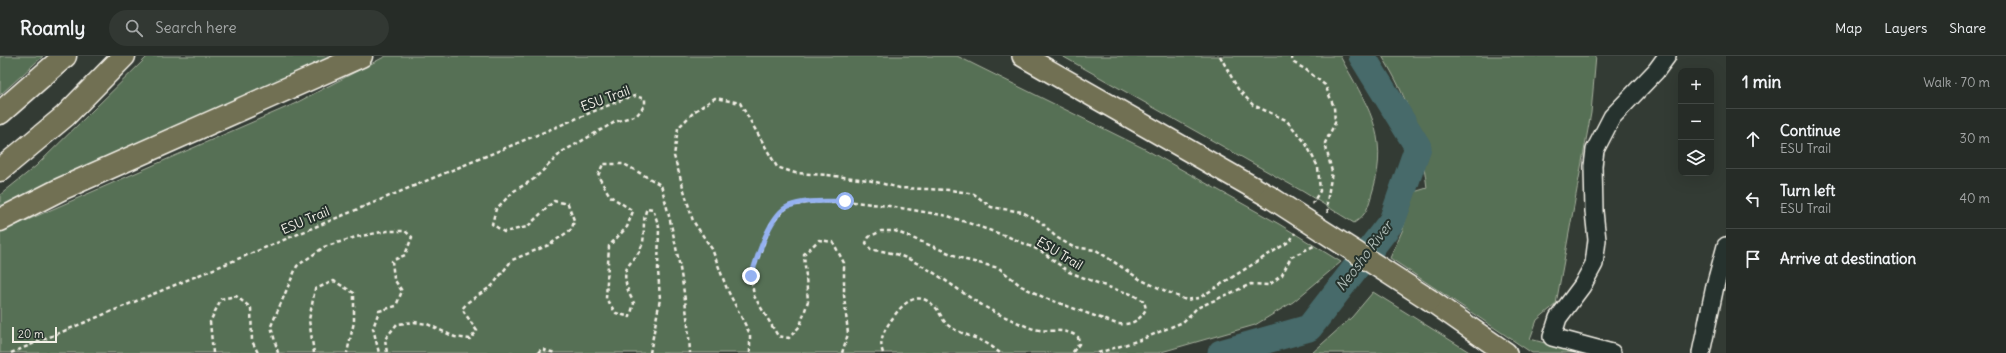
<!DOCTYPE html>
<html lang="en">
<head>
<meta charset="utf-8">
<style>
	body { margin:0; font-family:Delius,sans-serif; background:#323833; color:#f1f3f6 }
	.controls { position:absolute; right:12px; top:12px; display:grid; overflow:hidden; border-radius:8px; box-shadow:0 4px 16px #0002 }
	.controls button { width:36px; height:36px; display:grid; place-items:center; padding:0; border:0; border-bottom:1px solid #424844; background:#262c27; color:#f1f3f6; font:20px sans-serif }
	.scale { position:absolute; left:12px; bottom:10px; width:45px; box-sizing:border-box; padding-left:4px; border:2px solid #f4f1e8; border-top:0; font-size:11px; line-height:14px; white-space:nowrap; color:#f4f1e8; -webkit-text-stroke:3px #26332d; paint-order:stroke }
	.stop { position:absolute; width:12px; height:12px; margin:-9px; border:3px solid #95b2f1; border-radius:50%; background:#fff }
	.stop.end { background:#95b2f1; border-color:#fff; box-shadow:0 1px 4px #0008 }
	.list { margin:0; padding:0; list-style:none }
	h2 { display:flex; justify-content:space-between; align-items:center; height:52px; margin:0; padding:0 16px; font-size:17px }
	h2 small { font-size:13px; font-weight:400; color:#a4a7a7 }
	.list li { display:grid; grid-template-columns:26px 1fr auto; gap:12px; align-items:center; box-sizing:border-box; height:60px; padding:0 16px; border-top:1px solid #424844 }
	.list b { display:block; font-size:15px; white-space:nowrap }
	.list p { margin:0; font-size:13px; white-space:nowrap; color:#a4a7a7 }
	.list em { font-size:13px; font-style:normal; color:#a4a7a7 }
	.icon { flex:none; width:22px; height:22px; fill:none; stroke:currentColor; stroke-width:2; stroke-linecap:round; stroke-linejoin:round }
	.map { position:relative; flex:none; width:1726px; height:297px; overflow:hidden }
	header { display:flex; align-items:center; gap:24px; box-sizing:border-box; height:56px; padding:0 20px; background:#262c27; border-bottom:1px solid #424844 }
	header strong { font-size:19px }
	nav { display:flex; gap:22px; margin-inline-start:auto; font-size:14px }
	.search { width:280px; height:36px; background:#323833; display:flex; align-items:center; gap:10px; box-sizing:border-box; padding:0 14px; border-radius:22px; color:#a4a7a7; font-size:15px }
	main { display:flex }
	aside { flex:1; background:#262c27 }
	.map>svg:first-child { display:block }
	.green { fill:#576f54; stroke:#a6b09e }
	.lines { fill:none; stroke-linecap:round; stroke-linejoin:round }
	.river { stroke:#466a6a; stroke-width:27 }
	.minor-casing { stroke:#f4f1e8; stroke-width:20 }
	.major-casing { stroke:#f4f1e8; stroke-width:24 }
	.highway-casing { stroke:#f4f1e8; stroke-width:25 }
	.path { stroke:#f4f1e8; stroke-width:2.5; stroke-dasharray:4 3; stroke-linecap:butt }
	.minor { stroke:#26332d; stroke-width:17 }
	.major { stroke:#716f52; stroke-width:21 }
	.highway { stroke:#716f52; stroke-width:22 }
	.major-bridge-casing { stroke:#f4f1e8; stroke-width:24; stroke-linecap:butt }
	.major-bridge { stroke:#716f52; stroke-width:21 }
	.route { stroke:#95b2f1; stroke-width:5 }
	.labels { text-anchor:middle; stroke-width:4; stroke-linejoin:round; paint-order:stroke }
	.street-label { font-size:13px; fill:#f4f1e8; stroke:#26332d }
	.water-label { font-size:14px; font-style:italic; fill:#aebbb6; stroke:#26332d }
</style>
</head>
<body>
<header>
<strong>Roamly</strong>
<div class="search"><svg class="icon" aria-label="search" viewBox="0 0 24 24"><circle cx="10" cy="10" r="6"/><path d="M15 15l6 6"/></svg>Search here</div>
<nav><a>Map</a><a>Layers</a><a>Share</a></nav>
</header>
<main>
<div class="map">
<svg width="1726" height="297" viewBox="0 0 1726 297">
	<rect width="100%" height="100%" fill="#333b34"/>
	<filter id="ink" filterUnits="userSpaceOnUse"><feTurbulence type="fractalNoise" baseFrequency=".025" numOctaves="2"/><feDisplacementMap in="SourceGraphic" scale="8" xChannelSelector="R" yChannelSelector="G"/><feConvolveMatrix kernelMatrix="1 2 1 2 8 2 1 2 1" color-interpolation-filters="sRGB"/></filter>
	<g filter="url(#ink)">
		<!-- green -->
		<g class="green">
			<polygon points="0,0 43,0 0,39"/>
			<polygon points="148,0 343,0 0,155 0,139 36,110"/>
			<polygon points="386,0 957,0 1143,92 1279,168 1341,206 1293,246 1255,269 1158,297 0,297 0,176 294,48"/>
			<path d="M 1062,0 L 1340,0 C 1366,48 1390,78 1373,134 C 1368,150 1368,158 1354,167 L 1302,135 Z"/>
			<path d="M 1382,0 L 1596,0 L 1591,57 L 1556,248 L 1537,264 L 1530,283 L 1582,297 L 1532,297 L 1390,202 L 1403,173 L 1414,136 L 1427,132 C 1421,82 1409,43 1382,0 Z"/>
			<polygon points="1373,236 1471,297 1312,297 1352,261"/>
		</g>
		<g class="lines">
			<!-- river -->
			<polyline class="river" points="1221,297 1309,272 1392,165 1418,91 1362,0"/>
			<defs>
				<g id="minor">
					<polyline points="1612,297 1552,281 1558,262 1582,230 1594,208 1597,184 1594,155 1593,110 1595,94 1612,61 1656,15 1667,0"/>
					<polyline points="1701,297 1715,230 1726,190"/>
				</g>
				<g id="major">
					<polyline points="1023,0 1270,141"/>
					<polyline points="1430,244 1506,297"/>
				</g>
				<g id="highway">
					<polyline points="0,57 65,0"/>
					<polyline points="0,114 65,60 124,0"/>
					<polyline points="0,164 61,133 361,0"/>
				</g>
			</defs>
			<!-- minor casing -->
			<use href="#minor" class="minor-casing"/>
			<!-- major casing -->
			<use href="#major" class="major-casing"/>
			<!-- highway casing -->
			<use href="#highway" class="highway-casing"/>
			<!-- path -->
			<g class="path">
				<polyline points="1220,0 1238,33 1253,49 1286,64 1305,86 1318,111 1320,135 1312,148"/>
				<polyline points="1291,0 1294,7 1305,13 1325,29 1334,51 1335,67 1325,87 1332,116 1327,146 1328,158"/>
				<polyline points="11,297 626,42 635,40 645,43 645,49 637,59 615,66 562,96 534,123 514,135 496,153 492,168 504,176 527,171 554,145 568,148 574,164 572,173 549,189 512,204 492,230 468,246 462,253 477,275 470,283 455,281 427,268 414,266 397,268 385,283 387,297"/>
				<polyline points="213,297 210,266 221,243 236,240 251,252 252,285 258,297"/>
				<polyline points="278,297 271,270 297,210 324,191 356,181 387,175 405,175 412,181 405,199 392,205 394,223 402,235 396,250 379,255 373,272 379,297"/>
				<polyline points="314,297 309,264 315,233 334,225 354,237 354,266 347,297"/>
				<polyline points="538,297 541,293 555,297"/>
				<path d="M 650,297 L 660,243 L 658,214 L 659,171 L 653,153 L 647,152 C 642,165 645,174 643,186 C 638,202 634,200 627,212 C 622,223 629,238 634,247 L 630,261 L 616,257 L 606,243 L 609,190 L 627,171 L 633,155 L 610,140 L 598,120 L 603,108 L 624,108 L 661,129 C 676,184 687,240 690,297"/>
				<polyline points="750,297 750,278 727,233 712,193 693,165 674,100 678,72 695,55 715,42 740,47 777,111 795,117 827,119 868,124 900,132 951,134 974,138 991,151 1022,156 1041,166 1056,181 1073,191 1096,194 1141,224 1186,244 1199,242 1290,185 1295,177"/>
				<path d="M 842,297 L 848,278 L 844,239 L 844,207 L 833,186 L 819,184 L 804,198 L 808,245 L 800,270 L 789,282 L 778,280 L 754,240 L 751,220 L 771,168 L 788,150 L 811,146 L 845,145 L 889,150 L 948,160 L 1009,181 L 1041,195 L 1069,216 L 1108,231 L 1131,238 L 1144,245 L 1146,253 C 1139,266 1130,269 1117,268 L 1045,242 L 1021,230 L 999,212 L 966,204 L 895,175 L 881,175 L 869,181 L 866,187 L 871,194 C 923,196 958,241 1003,260 C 1013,264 1024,270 1034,273 C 1050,277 1064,271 1078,281 L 1079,288 L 1072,297"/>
				<path d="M 883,297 C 878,284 885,273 892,263 C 902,248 917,233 934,250 C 940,255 942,265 949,270 C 959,277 971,280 982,285 C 989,288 995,293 1000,297"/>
				<polyline points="1098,297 1140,284 1183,266 1197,252 1251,228 1269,229 1282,219 1291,201 1314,190"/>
			</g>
			<!-- minor -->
			<use href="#minor" class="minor"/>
			<!-- major -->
			<use href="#major" class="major"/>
			<!-- highway -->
			<use href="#highway" class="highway"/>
			<defs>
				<polyline id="major-bridge" points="1270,141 1430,244"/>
			</defs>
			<!-- major-bridge casing -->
			<use href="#major-bridge" class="major-bridge-casing"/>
			<!-- major-bridge -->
			<use href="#major-bridge" class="major-bridge"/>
		</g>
	</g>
	<g class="lines" filter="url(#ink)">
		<!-- route -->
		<path class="route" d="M 751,220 C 757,202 770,157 789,150 C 805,143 828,146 845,145"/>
	</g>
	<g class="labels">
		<!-- street labels -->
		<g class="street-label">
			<text transform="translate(605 42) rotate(-20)" y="5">ESU Trail</text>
			<text transform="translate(305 164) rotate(-23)" y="5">ESU Trail</text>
			<text transform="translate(1060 197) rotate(31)" y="5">ESU Trail</text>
		</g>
		<!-- water labels -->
		<g class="water-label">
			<text transform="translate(1364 200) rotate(-53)" y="5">Neosho River</text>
		</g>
	</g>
</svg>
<div class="controls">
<button>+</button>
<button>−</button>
<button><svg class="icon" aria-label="layers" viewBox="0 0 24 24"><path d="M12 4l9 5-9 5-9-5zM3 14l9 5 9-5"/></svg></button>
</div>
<div class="scale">20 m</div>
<div class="stop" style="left:845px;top:145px"></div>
<div class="stop end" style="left:751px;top:220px"></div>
</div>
<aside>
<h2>1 min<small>Walk · 70 m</small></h2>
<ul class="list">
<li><svg class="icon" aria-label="ahead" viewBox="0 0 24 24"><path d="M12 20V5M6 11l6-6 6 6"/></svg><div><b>Continue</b><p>ESU Trail</p></div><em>30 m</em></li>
<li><svg class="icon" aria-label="left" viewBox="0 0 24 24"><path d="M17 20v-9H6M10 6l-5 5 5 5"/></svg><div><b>Turn left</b><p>ESU Trail</p></div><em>40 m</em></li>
<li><svg class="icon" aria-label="arrive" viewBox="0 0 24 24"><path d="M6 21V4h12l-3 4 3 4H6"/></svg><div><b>Arrive at destination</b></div></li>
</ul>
</aside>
</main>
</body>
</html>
